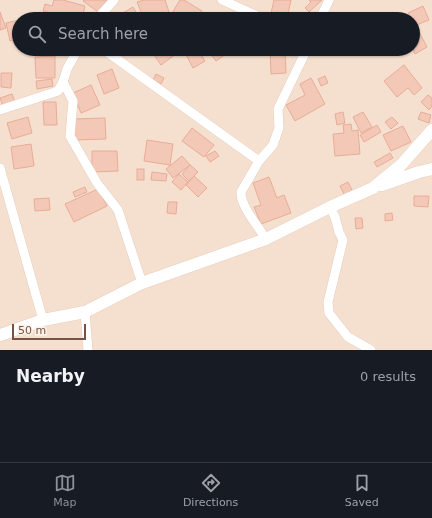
<!DOCTYPE html>
<html lang="en">
<head>
<meta charset="utf-8">
<style>
	body { margin:0; font-family:"DejaVu Sans",sans-serif; background:#20242c; color:#f1f3f6 }
	.scale { position:absolute; left:12px; bottom:10px; width:74px; box-sizing:border-box; padding-left:4px; border:2px solid #765247; border-top:0; font-size:11px; line-height:14px; white-space:nowrap; color:#765247; -webkit-text-stroke:3px #fff3e8; paint-order:stroke }
	.list { margin:0; padding:0; list-style:none }
	h2 { display:flex; justify-content:space-between; align-items:center; height:52px; margin:0; padding:0 16px; font-size:17px }
	h2 small { font-size:13px; font-weight:400; color:#9ea1a6 }
	.icon { flex:none; width:22px; height:22px; fill:none; stroke:currentColor; stroke-width:2; stroke-linecap:round; stroke-linejoin:round }
	.map { position:relative; flex:none; width:432px; height:350px; overflow:hidden }
	.search { position:absolute; background:#171b24; box-shadow:0 1px 3px #0004; left:12px; right:12px; top:12px; height:44px; display:flex; align-items:center; gap:10px; box-sizing:border-box; padding:0 14px; border-radius:22px; color:#9ea1a6; font-size:15px }
	.sheet { height:112px; background:#171b24 }
	nav { display:flex; justify-content:space-around; align-items:center; box-sizing:border-box; height:56px; border-top:1px solid #363941; background:#171b24; font-size:11px; color:#9ea1a6 }
	nav a { display:grid; justify-items:center; gap:2px }
	nav .on { color:#8c9099 }
	.map>svg:first-child { display:block }
	.residential { fill:#f5e0cf; fill-rule:evenodd }
	.building { fill:#f4c8b7; stroke:#e8ac97 }
	.lines { fill:none; stroke-linecap:round; stroke-linejoin:round }
	.street-casing { stroke:#e4ccbf; stroke-width:10 }
	.secondary-casing { stroke:#e9ccbc; stroke-width:13 }
	.street { stroke:#fff; stroke-width:9 }
	.secondary { stroke:#fff; stroke-width:12 }
</style>
</head>
<body>
<div class="map">
<svg width="432" height="350" viewBox="0 0 432 350">
	<rect width="100%" height="100%" fill="#fdefe1"/>
	<!-- residential -->
	<path class="residential" d="M 0,0 L 432,0 L 432,350 L 0,350 ZM 19,19 L 413,19 L 413,49 L 19,49 Z"/>
	<!-- building -->
	<g class="building">
		<polygon points="54,0 63,0 85,6 82,19 73,19 43,11 45,4 52,6"/>
		<polygon points="84,0 107,0 98,12 83,1"/>
		<polygon points="144,0 165,0 169,12 151,19 144,19 137,2"/>
		<polygon points="180,0 184,0 202,11 197,19 169,18"/>
		<polygon points="274,0 291,0 287,19 270,18"/>
		<polygon points="309,0 322,0 309,12 305,8 311,2"/>
		<polygon points="423,6 429,20 414,26 413,19 411,19 408,13"/>
		<polygon points="133,7 140,19 113,19"/>
		<polygon points="0,12 6,28 0,30"/>
		<polygon points="36,16 63,18 63,19 35,19"/>
		<polygon points="19,20 19,39 10,41 6,23"/>
		<polygon points="417,28 427,47 415,54 413,49 413,31"/>
		<polygon points="156,49 179,49 180,51 161,65 152,52"/>
		<polygon points="183,49 198,49 205,61 193,68"/>
		<polygon points="207,49 233,49 216,61"/>
		<polygon points="270,51 285,51 286,73 271,74"/>
		<polygon points="55,56 55,78 36,78 35,57"/>
		<polygon points="404,65 422,88 414,95 408,88 397,97 384,81"/>
		<polygon points="112,69 119,88 104,94 97,75"/>
		<polygon points="1,73 12,73 11,88 1,87"/>
		<polygon points="156,74 164,78 161,84 153,80"/>
		<polygon points="325,76 328,83 321,86 318,79"/>
		<polygon points="311,78 325,104 295,121 286,105 305,95 300,84"/>
		<polygon points="52,79 53,86 37,89 36,81"/>
		<polygon points="91,85 100,105 81,113 73,93"/>
		<polygon points="12,94 15,102 3,106 0,98"/>
		<polygon points="428,95 432,98 432,106 429,110 421,102"/>
		<polygon points="43,102 56,102 57,125 44,125"/>
		<polygon points="343,112 345,123 337,125 335,114"/>
		<polygon points="363,112 372,127 361,133 353,117"/>
		<polygon points="421,112 431,115 429,123 418,119"/>
		<polygon points="28,117 32,133 12,139 7,123"/>
		<polygon points="392,117 398,123 391,129 385,122"/>
		<polygon points="105,118 106,139 75,140 74,119"/>
		<polygon points="351,124 352,131 358,130 360,154 335,156 333,134 344,133 343,125"/>
		<polygon points="377,125 381,132 364,142 360,135"/>
		<polygon points="403,126 411,142 391,151 383,135"/>
		<polygon points="192,128 214,145 204,157 182,141"/>
		<polygon points="147,140 173,144 170,165 144,161"/>
		<polygon points="31,144 34,166 14,169 11,147"/>
		<polygon points="92,151 117,151 118,171 92,172"/>
		<polygon points="215,151 219,156 210,162 206,156"/>
		<polygon points="390,153 393,158 377,167 374,162"/>
		<polygon points="182,156 190,165 173,178 166,169"/>
		<polygon points="190,165 198,172 189,181 182,174"/>
		<rect x="137" y="169" width="7" height="11"/>
		<polygon points="152,172 167,174 166,181 151,180"/>
		<polygon points="179,174 188,182 181,190 172,182"/>
		<polygon points="194,176 207,188 198,197 186,185"/>
		<polygon points="269,177 277,198 284,195 291,213 261,224 254,207 261,205 253,183"/>
		<polygon points="348,182 354,194 346,198 340,186"/>
		<polygon points="85,187 87,192 75,197 73,192"/>
		<polygon points="98,189 107,206 74,222 65,204"/>
		<polygon points="414,196 429,196 428,207 414,206"/>
		<polygon points="49,198 50,210 35,211 34,199"/>
		<polygon points="168,202 177,202 176,214 167,213"/>
		<polygon points="392,213 393,220 385,221 385,214"/>
		<polygon points="355,218 362,218 363,228 356,229"/>
	</g>
	<g class="lines">
		<defs>
			<g id="street">
				<polyline points="222,0 264,19"/>
				<polyline points="97,19 114,0"/>
				<polyline points="320,19 329,0"/>
				<polyline points="103,49 259,161"/>
				<polyline points="63,82 73,101 70,136 97,183 118,210 142,283"/>
				<polyline points="0,110 58,91 63,82 67,69 78,49"/>
				<polyline points="0,168 43,320"/>
				<polyline points="330,207 335,217 339,232 343,240 328,302 329,313 348,337 371,350"/>
				<path d="M 266,239 C 259,227 240,206 241,192 L 259,161 L 273,145 L 279,128 L 278,109 L 307,49"/>
				<polyline points="85,312 88,350"/>
			</g>
			<g id="secondary">
				<polyline points="382,185 419,172 432,169"/>
				<polyline points="0,335 43,320 85,312 142,283 266,239 330,207 373,188 401,165 432,130"/>
			</g>
		</defs>
		<!-- street casing -->
		<use href="#street" class="street-casing"/>
		<!-- secondary casing -->
		<use href="#secondary" class="secondary-casing"/>
		<!-- street -->
		<use href="#street" class="street"/>
		<!-- secondary -->
		<use href="#secondary" class="secondary"/>
	</g>
</svg>
<div class="scale">50 m</div>
<div class="search"><svg class="icon" aria-label="search" viewBox="0 0 24 24"><circle cx="10" cy="10" r="6"/><path d="M15 15l6 6"/></svg>Search here</div>
</div>
<section class="sheet">
<h2>Nearby<small>0 results</small></h2>
<ul class="list">
</ul>
</section>
<nav>
<a class="on"><svg class="icon" aria-label="map" viewBox="0 0 24 24"><path d="M3 6l6-2 6 2 6-2v14l-6 2-6-2-6 2zM9 4v14M15 6v14"/></svg>Map</a>
<a><svg class="icon" aria-label="directions" viewBox="0 0 24 24"><path d="M12 3l9 9-9 9-9-9zM9 14v-3h6M13 9l2 2-2 2"/></svg>Directions</a>
<a><svg class="icon" aria-label="saved" viewBox="0 0 24 24"><path d="M7 4h10v16l-5-4-5 4z"/></svg>Saved</a>
</nav>
</body>
</html>
